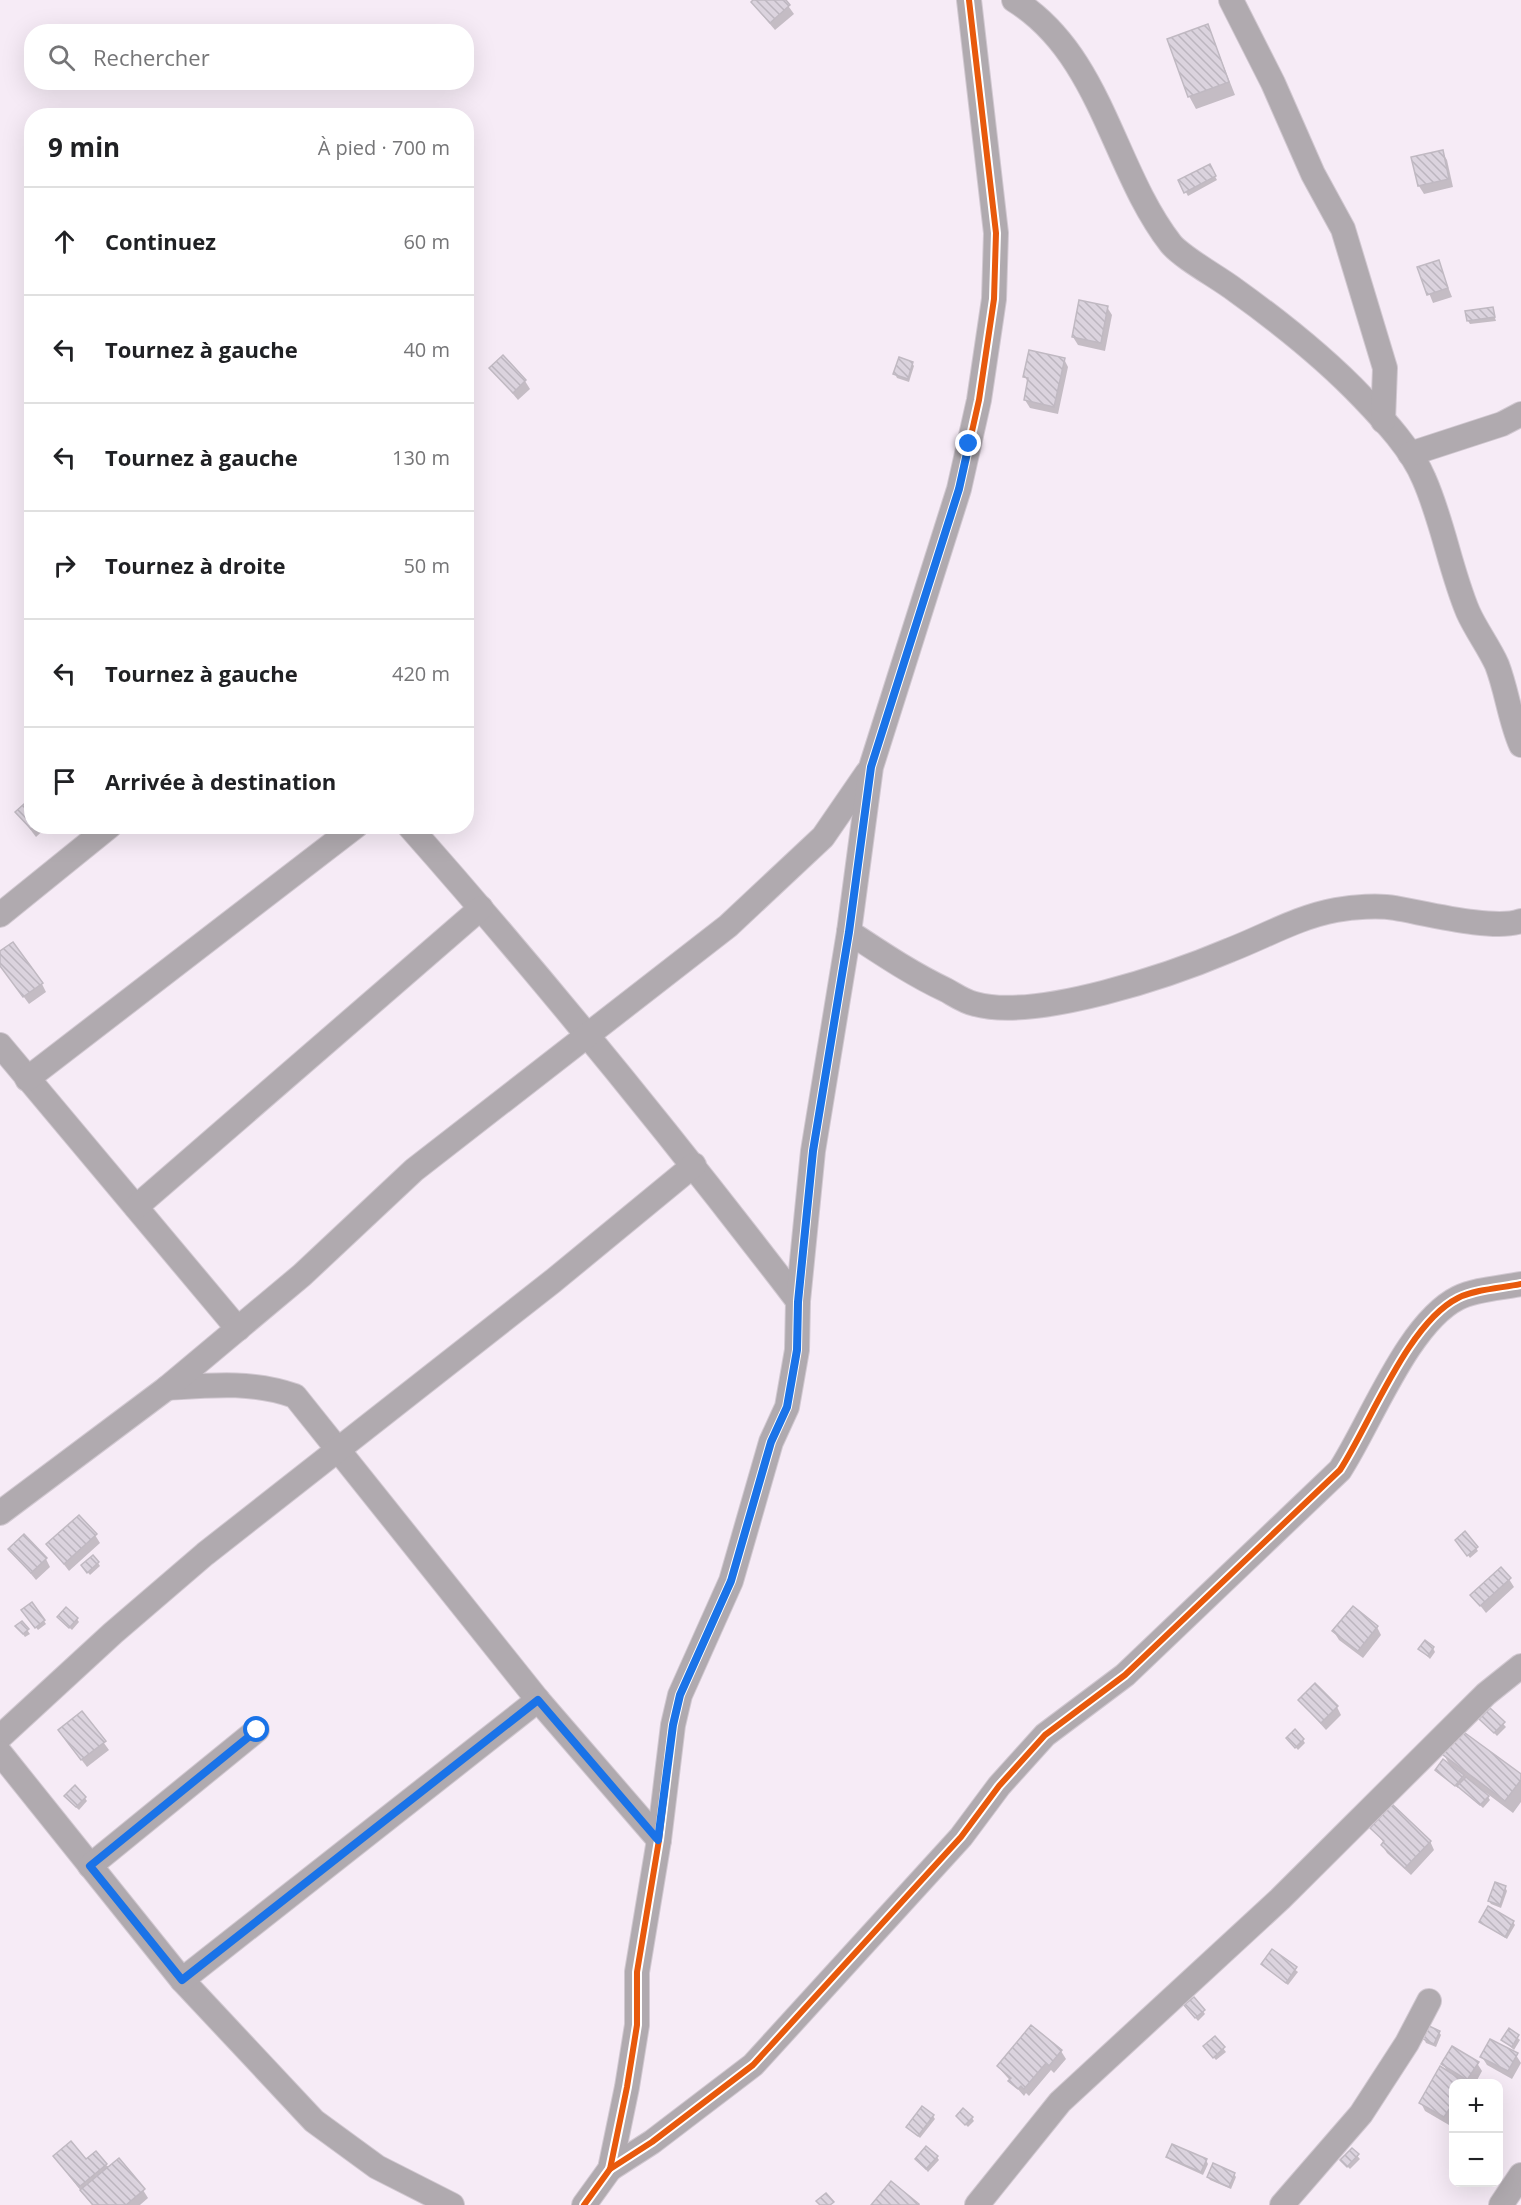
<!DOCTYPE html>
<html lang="fr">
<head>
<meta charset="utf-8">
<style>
	body { margin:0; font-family:"Open Sans",sans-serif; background:#f6f6f6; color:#202124 }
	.controls { position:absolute; right:18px; bottom:18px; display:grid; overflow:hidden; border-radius:12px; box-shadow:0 6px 24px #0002 }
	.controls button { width:54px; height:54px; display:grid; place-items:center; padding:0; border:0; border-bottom:2px solid #e0e0e0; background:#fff; color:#202124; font:30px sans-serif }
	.stop { position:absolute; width:18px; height:18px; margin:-14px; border:4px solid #1a73e8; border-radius:50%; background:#fff }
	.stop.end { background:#1a73e8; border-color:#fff; box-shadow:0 2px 6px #0008 }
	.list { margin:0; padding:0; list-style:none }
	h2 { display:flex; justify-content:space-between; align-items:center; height:78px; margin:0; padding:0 24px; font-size:26px }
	h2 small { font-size:20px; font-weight:400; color:#757577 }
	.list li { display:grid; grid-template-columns:39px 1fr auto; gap:18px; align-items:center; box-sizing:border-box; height:108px; padding:0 24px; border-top:2px solid #e0e0e0 }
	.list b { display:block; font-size:22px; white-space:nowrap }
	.list em { font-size:20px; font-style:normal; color:#757577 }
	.icon { flex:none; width:33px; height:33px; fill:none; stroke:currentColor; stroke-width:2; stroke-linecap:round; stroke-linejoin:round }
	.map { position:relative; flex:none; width:1521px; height:2205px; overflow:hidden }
	.search { position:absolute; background:#fff; box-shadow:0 6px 24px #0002; left:24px; top:24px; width:450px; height:66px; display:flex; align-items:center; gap:15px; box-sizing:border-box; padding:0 21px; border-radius:24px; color:#757577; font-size:22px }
	.panel { position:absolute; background:#fff; box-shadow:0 6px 24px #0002; left:24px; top:108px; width:450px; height:726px; border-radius:24px }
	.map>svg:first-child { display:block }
	.shadow { fill:#0003 }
	.building { fill:url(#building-back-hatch); stroke:#c0b9c2; stroke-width:1.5 }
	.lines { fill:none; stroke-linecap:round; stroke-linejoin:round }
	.minor-casing { stroke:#d1c8d1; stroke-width:26 }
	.minor { stroke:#b0aaaf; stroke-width:24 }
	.cycleway-casing { stroke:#fff; stroke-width:10 }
	.cycleway { stroke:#e8590c; stroke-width:6 }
	.route { stroke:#1a73e8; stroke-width:8 }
</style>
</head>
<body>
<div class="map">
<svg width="1521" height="2205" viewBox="0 0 1521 2205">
	<defs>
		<pattern id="building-back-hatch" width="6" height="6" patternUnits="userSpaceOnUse" patternTransform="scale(1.5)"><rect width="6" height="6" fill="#dbd3de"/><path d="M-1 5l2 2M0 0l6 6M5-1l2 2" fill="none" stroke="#bcb5bf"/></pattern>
	</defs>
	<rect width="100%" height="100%" fill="#f6ebf6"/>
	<!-- shadow -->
	<g class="shadow">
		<polygon points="755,0 784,0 794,14 775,30 758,10 753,2"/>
		<polygon points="1208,26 1235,95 1196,109 1189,96"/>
		<polygon points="1442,152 1447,160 1453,187 1424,194 1419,186 1413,158"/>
		<polygon points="1209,166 1217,180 1188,196 1180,181"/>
		<polygon points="1438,262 1452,297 1433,303 1419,268"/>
		<polygon points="1107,307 1112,315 1105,351 1078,345 1073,337"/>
		<polygon points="1492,309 1496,321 1470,324 1468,321"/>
		<polygon points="1064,359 1068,367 1058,414 1030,408 1025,400 1029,384 1025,377"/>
		<polygon points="912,363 914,366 909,382 897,378 895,374"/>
		<polygon points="491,368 525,381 530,389 518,400"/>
		<polygon points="17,812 32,826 48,826 36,837"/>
		<polygon points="0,953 42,984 46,992 29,1004 0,965"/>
		<polygon points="95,1535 100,1543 69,1571 48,1544"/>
		<polygon points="1459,1543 1476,1548 1478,1551 1470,1558"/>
		<polygon points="10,1549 46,1559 50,1567 36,1580"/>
		<polygon points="98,1563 100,1566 90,1575 85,1569"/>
		<polygon points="1509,1579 1514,1587 1486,1613 1472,1595"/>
		<polygon points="25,1614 44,1621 46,1624 38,1630"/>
		<polygon points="77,1619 79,1622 72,1630 61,1620"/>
		<polygon points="22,1623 30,1634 25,1637 19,1629"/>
		<polygon points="1377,1627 1381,1635 1363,1658 1339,1640 1334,1632"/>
		<polygon points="1433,1648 1435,1652 1430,1659 1420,1649"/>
		<polygon points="1300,1701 1337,1707 1341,1715 1326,1730"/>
		<polygon points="1490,1710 1506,1727 1497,1736 1481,1719"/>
		<polygon points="82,1713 109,1750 87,1767 65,1738"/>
		<polygon points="1303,1740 1305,1743 1298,1750 1290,1741"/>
		<polygon points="1444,1755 1521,1776 1521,1802 1513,1813 1485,1792 1490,1800 1483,1808 1459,1786 1458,1788 1439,1773 1437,1770 1451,1767"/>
		<polygon points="85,1798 87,1801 79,1810 68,1800"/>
		<polygon points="1372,1828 1430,1841 1434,1850 1411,1875 1387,1853 1382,1845 1384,1843"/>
		<polygon points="1505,1887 1507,1891 1501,1908 1491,1904 1489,1901"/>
		<polygon points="1481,1922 1513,1922 1515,1925 1507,1939"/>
		<polygon points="1272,1951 1298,1972 1288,1985 1262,1964"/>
		<polygon points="1186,2006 1203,2011 1205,2014 1198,2021"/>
		<polygon points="1032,2027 1061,2051 1066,2059 1054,2073 1051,2070 1029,2096 1026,2093 1024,2096 998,2067"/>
		<polygon points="1509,2030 1520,2040 1514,2050 1503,2040"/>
		<polygon points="1439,2032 1441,2035 1436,2047 1426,2043 1424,2039"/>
		<polygon points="1215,2038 1226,2052 1216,2060 1207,2050"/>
		<polygon points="1516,2055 1521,2063 1512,2079 1487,2065 1482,2057"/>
		<polygon points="1477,2063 1482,2071 1475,2084 1454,2084 1454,2117 1449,2125 1425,2111 1421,2103 1448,2073 1443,2064"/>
		<polygon points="933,2116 935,2119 920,2138 908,2127"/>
		<polygon points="972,2118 974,2121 968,2127 960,2119"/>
		<polygon points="1352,2150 1360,2159 1350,2169 1344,2163"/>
		<polygon points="937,2157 939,2160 928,2172 917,2160"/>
		<polygon points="1168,2157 1206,2160 1208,2164 1203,2175 1170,2160"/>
		<polygon points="86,2161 106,2165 143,2190 148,2198 140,2205 92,2205 60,2164"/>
		<polygon points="1234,2174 1236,2177 1231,2189 1210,2180 1208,2177"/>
	</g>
	<!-- building -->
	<g class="building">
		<polygon points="753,0 786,0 790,5 770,23 751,2"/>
		<polygon points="1208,24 1229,82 1188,97 1167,39"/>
		<polygon points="1443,150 1449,179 1418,186 1411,157"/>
		<polygon points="1210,164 1216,176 1184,193 1178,180"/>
		<polygon points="1439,260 1448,288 1427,295 1417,267"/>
		<polygon points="1079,300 1108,306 1101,343 1072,337"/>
		<polygon points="1493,307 1495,317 1467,321 1465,311"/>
		<polygon points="1029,350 1065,358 1054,407 1024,400 1028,378 1023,377"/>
		<polygon points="503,355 526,380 513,393 489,368"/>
		<polygon points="899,357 913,362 908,379 893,374"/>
		<polygon points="32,797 32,826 34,826 31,829 15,812"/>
		<polygon points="73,826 93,826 85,839"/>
		<polygon points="13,942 43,983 23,997 0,966 0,951"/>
		<polygon points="79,1515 97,1534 64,1564 46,1544"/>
		<polygon points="1465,1531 1478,1547 1467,1556 1455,1540"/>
		<polygon points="24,1534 47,1558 31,1573 8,1549"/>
		<polygon points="93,1555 99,1562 87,1573 81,1565"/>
		<polygon points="1501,1567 1511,1578 1480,1606 1470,1595"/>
		<polygon points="32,1602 45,1620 35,1628 21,1610"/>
		<polygon points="1353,1606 1378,1626 1358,1651 1332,1631"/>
		<polygon points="66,1607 78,1618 69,1628 57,1617"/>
		<polygon points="22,1621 29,1629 23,1634 15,1626"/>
		<polygon points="1425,1640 1434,1647 1428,1656 1418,1649"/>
		<polygon points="1315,1683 1338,1706 1321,1723 1298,1700"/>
		<polygon points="1490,1708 1505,1722 1494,1733 1479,1719"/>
		<polygon points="82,1711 106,1741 81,1760 58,1730"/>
		<polygon points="1295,1729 1304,1739 1295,1748 1286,1738"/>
		<polygon points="1461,1730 1521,1774 1521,1780 1505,1801 1442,1754"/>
		<polygon points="1443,1759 1464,1775 1455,1786 1435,1770"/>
		<polygon points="1466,1777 1489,1796 1480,1805 1457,1786"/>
		<polygon points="75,1785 86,1797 76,1807 64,1796"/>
		<polygon points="1392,1804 1431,1841 1405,1868 1381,1845 1384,1841 1370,1828"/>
		<polygon points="1495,1882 1506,1886 1500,1905 1488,1901"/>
		<polygon points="1488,1906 1514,1921 1505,1937 1479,1922"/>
		<polygon points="1272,1949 1297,1967 1286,1983 1261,1964"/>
		<polygon points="1194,1997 1205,2010 1195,2018 1184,2005"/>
		<polygon points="1031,2025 1062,2050 1049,2066 1046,2063 1024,2089 1021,2086 1018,2089 1008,2081 1011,2078 997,2066"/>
		<polygon points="1429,2026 1440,2031 1434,2044 1423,2039"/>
		<polygon points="1509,2028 1519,2035 1512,2047 1501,2040"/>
		<polygon points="1215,2036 1225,2047 1213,2058 1203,2046"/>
		<polygon points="1490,2039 1518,2053 1508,2071 1480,2057"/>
		<polygon points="1452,2046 1479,2062 1467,2080 1441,2064"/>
		<polygon points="1440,2066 1465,2082 1454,2084 1454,2102 1444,2117 1419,2103"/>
		<polygon points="922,2106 934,2115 918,2136 906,2127"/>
		<polygon points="963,2108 973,2117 965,2125 956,2116"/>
		<polygon points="71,2141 86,2159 96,2151 107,2164 79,2187 53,2156"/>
		<polygon points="1172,2144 1207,2159 1201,2172 1166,2157"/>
		<polygon points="926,2146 938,2156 926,2169 915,2159"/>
		<polygon points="1352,2148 1359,2154 1347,2167 1340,2160"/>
		<polygon points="119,2158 145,2189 126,2205 93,2205 80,2190"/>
		<polygon points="1213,2163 1235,2173 1229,2187 1207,2177"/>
		<polygon points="891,2181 919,2204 919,2205 871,2205"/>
		<polygon points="826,2193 834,2202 830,2205 820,2205 816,2201"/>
	</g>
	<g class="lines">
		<defs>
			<g id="minor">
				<path d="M 1014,0 C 1102,55 1112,168 1171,244 C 1184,259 1218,277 1235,290 C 1281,323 1324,357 1363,398 C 1385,421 1412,450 1424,479 C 1443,522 1450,569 1468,612 C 1476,630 1489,647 1497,665 C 1507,691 1510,720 1521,745"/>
				<polyline points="1231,0 1273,83 1313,174 1343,229 1385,368 1383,421"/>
				<polyline points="1410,454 1502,424 1521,414"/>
				<path d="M 409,826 C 545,980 674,1139 798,1301"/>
				<polyline points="0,915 110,826"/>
				<path d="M 849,932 C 881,953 912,974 946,990 C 955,995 965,1002 975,1004 C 1037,1021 1171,975 1230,950 C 1266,936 1298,917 1336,910 C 1353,907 1378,905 1395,908 C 1425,913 1494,931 1521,921"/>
				<polyline points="0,1045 238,1329"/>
				<polyline points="27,1079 356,826"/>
				<polyline points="136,1207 481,908"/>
				<path d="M 167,1388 C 212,1385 252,1381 295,1396 L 538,1700 L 659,1840"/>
				<polyline points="0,1513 167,1388 302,1275 414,1170 728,926 823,837 867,773"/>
				<polyline points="0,1737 113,1633 205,1554 553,1281 694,1165"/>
				<polyline points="0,1753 182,1980 314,2121 377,2167 452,2205"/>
				<polyline points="90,1866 257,1730"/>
				<polyline points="182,1980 538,1700"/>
				<path d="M 610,2169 L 652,2142 L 753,2065 L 961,1837 L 999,1786 L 1045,1735 L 1125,1675 L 1340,1470 C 1371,1422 1408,1323 1458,1298 C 1476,1289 1502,1288 1521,1284"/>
				<polyline points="584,2205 610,2169 627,2087 637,2025 637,1972 659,1840 673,1725 680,1695 731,1581 771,1442 787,1407 797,1350 798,1301 813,1151 849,932 871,767 959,489 979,400 994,299 996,233 969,0"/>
				<polyline points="977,2205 1060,2102 1280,1899 1486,1694 1521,1666"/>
				<polyline points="1282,2205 1361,2114 1407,2043 1429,2001"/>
				<polyline points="1501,2205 1521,2175"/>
			</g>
		</defs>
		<!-- minor casing -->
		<use href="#minor" class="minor-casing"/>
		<!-- minor -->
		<use href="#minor" class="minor"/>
		<defs>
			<g id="cycleway">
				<path d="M 610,2169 L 652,2142 L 753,2065 L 961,1837 L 999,1786 L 1045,1735 L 1125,1675 L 1340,1470 C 1371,1422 1408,1323 1458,1298 C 1476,1289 1502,1288 1521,1284"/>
				<polyline points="584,2205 610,2169 627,2087 637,2025 637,1972 659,1840 673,1725 680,1695 731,1581 771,1442 787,1407 797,1350 798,1301 813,1151 849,932 871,767 959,489 979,400 994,299 996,233 969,0"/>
			</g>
		</defs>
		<!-- cycleway casing -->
		<use href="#cycleway" class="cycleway-casing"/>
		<!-- cycleway -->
		<use href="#cycleway" class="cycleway"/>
	</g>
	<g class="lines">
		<!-- route -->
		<polyline class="route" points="257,1730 90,1866 182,1980 538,1700 658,1840 673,1725 680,1695 731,1581 771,1442 787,1407 797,1350 798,1302 813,1151 849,932 871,767 959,489 969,444"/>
	</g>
</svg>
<div class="controls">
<button>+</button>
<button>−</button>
</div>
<div class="stop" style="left:257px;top:1730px"></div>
<div class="stop end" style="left:969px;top:444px"></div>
<div class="search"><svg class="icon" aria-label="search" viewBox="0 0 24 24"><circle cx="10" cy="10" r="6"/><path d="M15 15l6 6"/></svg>Rechercher</div>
<section class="panel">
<h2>9 min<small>À pied · 700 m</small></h2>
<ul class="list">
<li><svg class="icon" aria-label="ahead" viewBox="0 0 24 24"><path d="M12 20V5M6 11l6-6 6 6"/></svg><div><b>Continuez</b></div><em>60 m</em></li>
<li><svg class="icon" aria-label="left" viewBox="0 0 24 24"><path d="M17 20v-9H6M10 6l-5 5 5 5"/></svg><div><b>Tournez à gauche</b></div><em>40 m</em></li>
<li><svg class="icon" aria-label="left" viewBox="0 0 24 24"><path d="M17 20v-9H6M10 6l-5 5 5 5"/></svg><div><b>Tournez à gauche</b></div><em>130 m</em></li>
<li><svg class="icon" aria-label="right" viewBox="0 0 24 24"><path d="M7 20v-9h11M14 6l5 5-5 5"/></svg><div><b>Tournez à droite</b></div><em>50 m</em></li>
<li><svg class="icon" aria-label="left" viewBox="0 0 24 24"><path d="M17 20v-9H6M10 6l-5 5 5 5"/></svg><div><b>Tournez à gauche</b></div><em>420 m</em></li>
<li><svg class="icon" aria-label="arrive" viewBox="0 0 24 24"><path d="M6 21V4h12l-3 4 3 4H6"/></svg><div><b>Arrivée à destination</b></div></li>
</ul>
</section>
</div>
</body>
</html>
